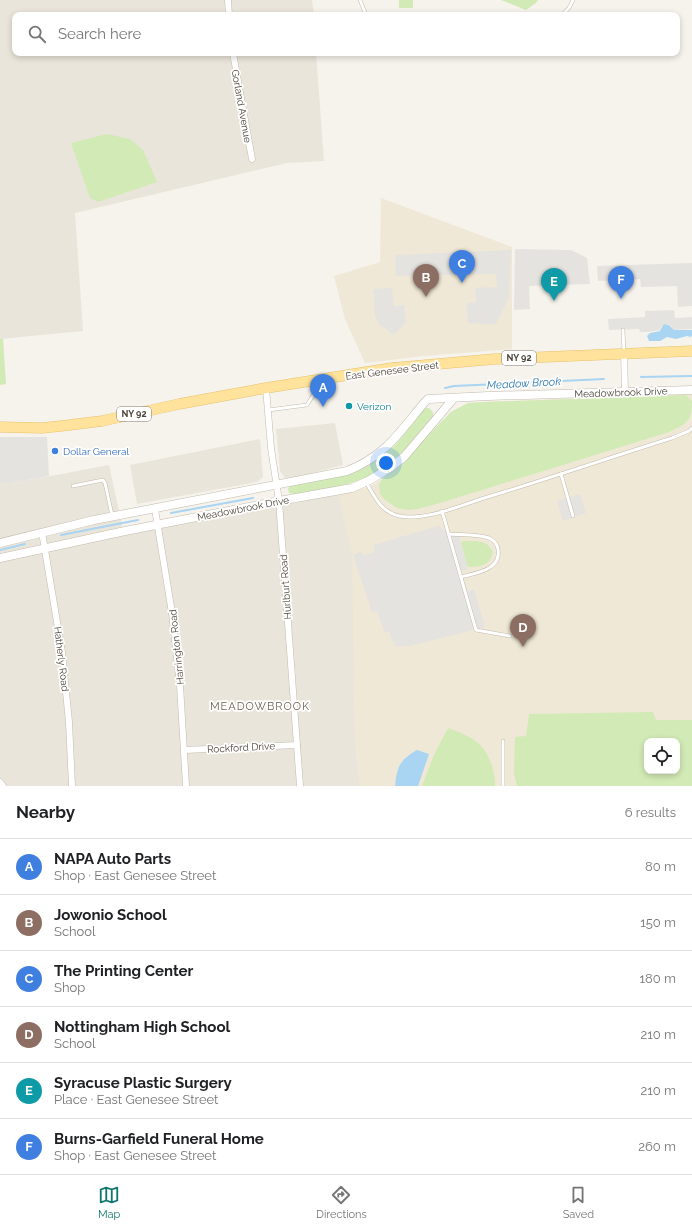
<!DOCTYPE html>
<html lang="en">
<head>
<meta charset="utf-8">
<style>
	body { margin:0; font-family:Raleway,sans-serif; background:#f2f2f2; color:#202124 }
	.controls { position:absolute; right:12px; bottom:12px; display:grid; overflow:hidden; border-radius:8px; box-shadow:0 2px 6px #0003 }
	.controls button { width:36px; height:36px; display:grid; place-items:center; padding:0; border:0; border-bottom:1px solid #e0e0e0; background:#fff; color:#202124; font:20px sans-serif }
	.you { position:absolute; left:386px; top:463px; width:14px; height:14px; margin:-10px; border:3px solid #fff; border-radius:50%; background:#1a73e8; box-shadow:0 0 0 6px #1a73e833 }
	.badge { display:grid; place-items:center; width:26px; height:26px; border-radius:50%; background:#0f766e; color:#fff; font-size:13px; font-weight:700 }
	.pin { position:absolute; translate:-50% -33px; filter:drop-shadow(0 1px 2px #0008) }
	.pin::after { content:''; position:absolute; top:21px; width:14px; height:12px; background:inherit; clip-path:polygon(0 0,100% 0,50% 100%) }
	.list { margin:0; padding:0; list-style:none }
	h2 { display:flex; justify-content:space-between; align-items:center; height:52px; margin:0; padding:0 16px; font-size:17px }
	h2 small { font-size:13px; font-weight:400; color:#757577 }
	.list li { display:grid; grid-template-columns:26px 1fr auto; gap:12px; align-items:center; box-sizing:border-box; height:56px; padding:0 16px; border-top:1px solid #e0e0e0 }
	.list b { display:block; font-size:15px; white-space:nowrap }
	.list p { margin:0; font-size:13px; white-space:nowrap; color:#757577 }
	.list em { font-size:13px; font-style:normal; color:#757577 }
	.icon { flex:none; width:22px; height:22px; fill:none; stroke:currentColor; stroke-width:2; stroke-linecap:round; stroke-linejoin:round }
	.map { position:relative; flex:none; width:692px; height:786px; overflow:hidden }
	.search { position:absolute; background:#fff; box-shadow:0 2px 6px #0003; left:12px; right:12px; top:12px; height:44px; display:flex; align-items:center; gap:10px; box-sizing:border-box; padding:0 14px; border-radius:8px; color:#757577; font-size:15px }
	.sheet { height:388px; background:#fff }
	nav { display:flex; justify-content:space-around; align-items:center; box-sizing:border-box; height:56px; border-top:1px solid #e0e0e0; background:#fff; font-size:11px; color:#757577 }
	nav a { display:grid; justify-items:center; gap:2px }
	nav .on { color:#0f766e }
	.map>svg:first-child { display:block }
	.residential { fill:#eae5da }
	.education { fill:#efe8d6; fill-rule:evenodd }
	.green { fill:#d2eab5; fill-rule:evenodd }
	.parking { fill:#e5e3e0 }
	.water { fill:#a9d4f2 }
	.lines { fill:none; stroke-linecap:round; stroke-linejoin:round }
	.stream { stroke:#a9d4f2; stroke-width:2 }
	.service-casing { stroke:#c2bbae; stroke-width:4 }
	.minor-casing { stroke:#c2bbae; stroke-width:7 }
	.tertiary-casing { stroke:#c2bbae; stroke-width:9 }
	.primary-casing { stroke:#e6c16a; stroke-width:11 }
	.service { stroke:#fff; stroke-width:3 }
	.minor { stroke:#fff; stroke-width:6 }
	.tertiary { stroke:#fff; stroke-width:8 }
	.primary { stroke:#ffe39c; stroke-width:10 }
	.culture-dot { fill:#0f9aa8; stroke:#fff; stroke-width:1.5 }
	.shop-dot { fill:#3f7fe0; stroke:#fff; stroke-width:1.5 }
	.labels { text-anchor:middle; stroke-width:3.5; stroke-linejoin:round; paint-order:stroke }
	.shield { fill:#fff; stroke:#817c74; stroke-width:1 }
	.shield-label { font-size:9px; font-weight:bold; fill:#4b4439 }
	.street-label { font-size:10px; fill:#4b4439; stroke:#fff }
	.culture-label { font-size:10px; fill:#0d838f; stroke:#fff; text-anchor:start }
	.shop-label { font-size:10px; fill:#366cbe; stroke:#fff; text-anchor:start }
	.water-label { font-size:11px; font-style:italic; fill:#2e7ab2; stroke:#fff }
	.neighbourhood-label { font-size:11px; letter-spacing:1px; fill:#6e6250; stroke:#fff }
</style>
</head>
<body>
<div class="map">
<svg width="692" height="786" viewBox="0 0 692 786">
	<rect width="100%" height="100%" fill="#f6f3ec"/>
	<!-- residential -->
	<g class="residential">
		<polygon points="0,0 312,0 314,15 15,15 15,53 316,53 324,161 287,163 75,213 83,331 0,339"/>
		<polygon points="335,423 343,465 294,478 285,478 280,471 276,429"/>
		<polygon points="260,439 263,477 257,482 137,504 130,465"/>
		<polygon points="109,465 124,534 310,500 339,495 353,555 355,739 360,786 0,786 0,483 12,483 51,476"/>
	</g>
	<!-- education -->
	<g class="education">
		<polygon points="381,198 512,247 512,349 424,356 365,363 345,319 334,276 380,262"/>
		<path d="M 692,394 L 692,786 L 360,786 L 355,739 L 352,555 L 339,495 L 369,487 L 382,479 L 402,462 L 451,412 L 468,403 L 484,402 ZM 647,741 L 677,741 L 677,771 L 647,771 Z"/>
	</g>
	<!-- green -->
	<g class="green">
		<rect x="399" y="0" width="14" height="8"/>
		<polygon points="501,0 538,0 536,3 526,10"/>
		<polygon points="107,134 130,139 143,150 157,182 98,202 90,198 71,143"/>
		<polygon points="3,338 6,384 0,385 0,339"/>
		<path d="M 686,395 L 692,401 C 692,422 686,424 669,432 L 440,503 L 418,509 L 407,510 L 397,508 L 384,499 L 380,494 L 379,484 L 382,479 L 402,462 L 451,412 L 468,403 L 484,402 Z"/>
		<path d="M 426,408 L 429,408 L 433,412 L 433,416 C 420,432 408,449 392,462 C 365,485 327,488 294,494 L 289,493 L 288,489 L 290,486 C 325,478 364,474 391,449 C 403,438 412,423 422,410 Z"/>
		<path d="M 463,541 C 476,541 487,539 493,552 C 490,565 481,567 469,567 L 467,565 L 461,543 Z"/>
		<path d="M 653,712 L 656,720 L 692,720 L 692,786 L 517,786 L 514,773 L 515,737 L 526,736 L 529,714 ZM 647,741 L 677,741 L 677,771 L 647,771 Z"/>
		<path d="M 448,728 C 460,732 475,738 483,748 C 490,757 496,775 495,786 L 422,786 L 434,755 Z"/>
	</g>
	<!-- parking -->
	<g class="parking">
		<polygon points="515,249 571,250 587,258 590,284 529,286 530,309 514,310"/>
		<polygon points="511,250 509,297 496,324 482,324 468,323 466,303 476,302 475,288 497,287 496,274 396,276 395,255"/>
		<polygon points="692,263 692,306 678,307 677,286 641,287 640,279 598,281 597,266"/>
		<polygon points="392,288 394,306 404,305 406,322 394,335 379,324 375,315 373,289"/>
		<polygon points="674,310 675,318 692,317 692,329 674,330 669,324 664,324 661,327 660,330 649,332 640,332 639,329 609,330 608,319 645,317 645,311"/>
		<polygon points="0,437 47,437 49,476 12,483 0,483"/>
		<polygon points="580,494 586,513 563,521 557,501"/>
		<polygon points="438,526 449,534 459,535 468,569 461,571 468,591 474,589 485,627 409,646 395,646 389,632 385,633 377,611 372,612 353,555 360,552 365,555 375,552 373,545"/>
	</g>
	<!-- water -->
	<g class="water">
		<polygon points="664,324 669,325 674,330 692,330 692,336 690,337 687,336 676,339 667,337 660,341 649,341 647,336 650,333 660,331 662,327"/>
		<path d="M 417,750 L 429,754 L 418,786 L 395,786 C 397,766 400,760 417,750 Z"/>
	</g>
	<g class="lines">
		<!-- stream -->
		<g class="stream">
			<polyline points="641,377 692,376"/>
			<polyline points="445,388 454,386 604,379"/>
			<polyline points="171,513 253,498"/>
			<polyline points="61,535 138,520"/>
			<polyline points="0,550 25,544"/>
		</g>
		<defs>
			<g id="service">
				<polyline points="360,0 366,15"/>
				<polyline points="562,15 569,8 573,0"/>
				<polyline points="623,330 624,353"/>
				<polyline points="268,410 307,405 314,394 312,382"/>
				<polyline points="561,474 573,516"/>
				<path d="M 366,482 C 374,496 381,512 399,516 C 424,521 457,507 481,499 C 545,480 608,458 672,438 L 689,431 L 692,428"/>
				<polyline points="73,486 103,480 105,483 112,515"/>
				<polyline points="442,511 476,630 510,636"/>
				<path d="M 449,534 C 461,535 478,534 489,538 C 494,540 497,544 498,549 C 502,570 476,573 461,577"/>
				<polyline points="503,741 503,786"/>
			</g>
			<g id="minor">
				<polyline points="228,0 229,15"/>
				<polyline points="233,53 252,159"/>
				<polyline points="624,353 625,392"/>
				<polyline points="266,388 271,448 279,501 300,786"/>
				<polyline points="155,509 172,613 180,685 186,786"/>
				<polyline points="42,532 62,652 69,722 72,786"/>
				<polyline points="185,750 297,745"/>
				<polyline points="0,782 3,786"/>
			</g>
			<g id="tertiary">
				<path d="M 0,543 L 94,520 L 347,471 C 385,456 399,433 424,403 L 428,399 L 488,396 L 692,390"/>
				<polyline points="0,558 125,531 279,501 352,488 370,480 391,467 404,457 454,398"/>
			</g>
			<polyline id="primary" points="0,427 42,428 61,426 102,421 179,404 266,388 392,368 495,359 692,351"/>
		</defs>
		<!-- service casing -->
		<use href="#service" class="service-casing"/>
		<!-- minor casing -->
		<use href="#minor" class="minor-casing"/>
		<!-- tertiary casing -->
		<use href="#tertiary" class="tertiary-casing"/>
		<!-- primary casing -->
		<use href="#primary" class="primary-casing"/>
		<!-- service -->
		<use href="#service" class="service"/>
		<!-- minor -->
		<use href="#minor" class="minor"/>
		<!-- tertiary -->
		<use href="#tertiary" class="tertiary"/>
		<!-- primary -->
		<use href="#primary" class="primary"/>
	</g>
	<!-- markers -->
	<circle class="culture-dot" cx="349" cy="406" r="4"/>
	<circle class="shop-dot" cx="55" cy="451" r="4"/>
	<g class="labels">
		<!-- shield labels -->
		<g class="shield">
			<rect x="502" y="351" width="34" height="14" rx="3"/>
			<rect x="117" y="407" width="34" height="14" rx="3"/>
		</g>
		<g class="shield-label">
			<text x="519" y="361">NY 92</text>
			<text x="134" y="417">NY 92</text>
		</g>
		<!-- street labels -->
		<g class="street-label">
			<text transform="translate(242 106) rotate(80)" y="4">Gorland Avenue</text>
			<text transform="translate(392 370) rotate(-7)" y="4">East Genesee Street</text>
			<text transform="translate(621 392) rotate(-2)" y="4">Meadowbrook Drive</text>
			<text transform="translate(243 508) rotate(-11)" y="4">Meadowbrook Drive</text>
			<text transform="translate(285 587) rotate(-94)" y="4">Hurlburt Road</text>
			<text transform="translate(176 647) rotate(-96)" y="4">Harrington Road</text>
			<text transform="translate(62 659) rotate(83)" y="4">Hatherly Road</text>
			<text transform="translate(241 747) rotate(-3)" y="4">Rockford Drive</text>
		</g>
		<!-- culture labels -->
		<g class="culture-label">
			<text x="357" y="410">Verizon</text>
		</g>
		<!-- shop labels -->
		<g class="shop-label">
			<text x="63" y="455">Dollar General</text>
		</g>
		<!-- water labels -->
		<g class="water-label">
			<text transform="translate(524 383) rotate(-3)" y="4">Meadow Brook</text>
		</g>
		<!-- neighbourhood labels -->
		<g class="neighbourhood-label">
			<text x="260" y="710">MEADOWBROOK</text>
		</g>
	</g>
</svg>
<div class="controls">
<button><svg class="icon" aria-label="locate" viewBox="0 0 24 24"><circle cx="12" cy="12" r="6"/><path d="M12 2v4M12 18v4M2 12h4M18 12h4"/></svg></button>
</div>
<div class="you"></div>
<div class="pin badge" style="left:323px;top:407px;background:#3f7fe0">A</div>
<div class="pin badge" style="left:426px;top:297px;background:#8d6e63">B</div>
<div class="pin badge" style="left:462px;top:283px;background:#3f7fe0">C</div>
<div class="pin badge" style="left:523px;top:647px;background:#8d6e63">D</div>
<div class="pin badge" style="left:554px;top:301px;background:#0f9aa8">E</div>
<div class="pin badge" style="left:621px;top:299px;background:#3f7fe0">F</div>
<div class="search"><svg class="icon" aria-label="search" viewBox="0 0 24 24"><circle cx="10" cy="10" r="6"/><path d="M15 15l6 6"/></svg>Search here</div>
</div>
<section class="sheet">
<h2>Nearby<small>6 results</small></h2>
<ul class="list">
<li><span class="badge" style="background:#3f7fe0">A</span><div><b>NAPA Auto Parts</b><p>Shop · East Genesee Street</p></div><em>80 m</em></li>
<li><span class="badge" style="background:#8d6e63">B</span><div><b>Jowonio School</b><p>School</p></div><em>150 m</em></li>
<li><span class="badge" style="background:#3f7fe0">C</span><div><b>The Printing Center</b><p>Shop</p></div><em>180 m</em></li>
<li><span class="badge" style="background:#8d6e63">D</span><div><b>Nottingham High School</b><p>School</p></div><em>210 m</em></li>
<li><span class="badge" style="background:#0f9aa8">E</span><div><b>Syracuse Plastic Surgery</b><p>Place · East Genesee Street</p></div><em>210 m</em></li>
<li><span class="badge" style="background:#3f7fe0">F</span><div><b>Burns-Garfield Funeral Home</b><p>Shop · East Genesee Street</p></div><em>260 m</em></li>
</ul>
</section>
<nav>
<a class="on"><svg class="icon" aria-label="map" viewBox="0 0 24 24"><path d="M3 6l6-2 6 2 6-2v14l-6 2-6-2-6 2zM9 4v14M15 6v14"/></svg>Map</a>
<a><svg class="icon" aria-label="directions" viewBox="0 0 24 24"><path d="M12 3l9 9-9 9-9-9zM9 14v-3h6M13 9l2 2-2 2"/></svg>Directions</a>
<a><svg class="icon" aria-label="saved" viewBox="0 0 24 24"><path d="M7 4h10v16l-5-4-5 4z"/></svg>Saved</a>
</nav>
</body>
</html>
